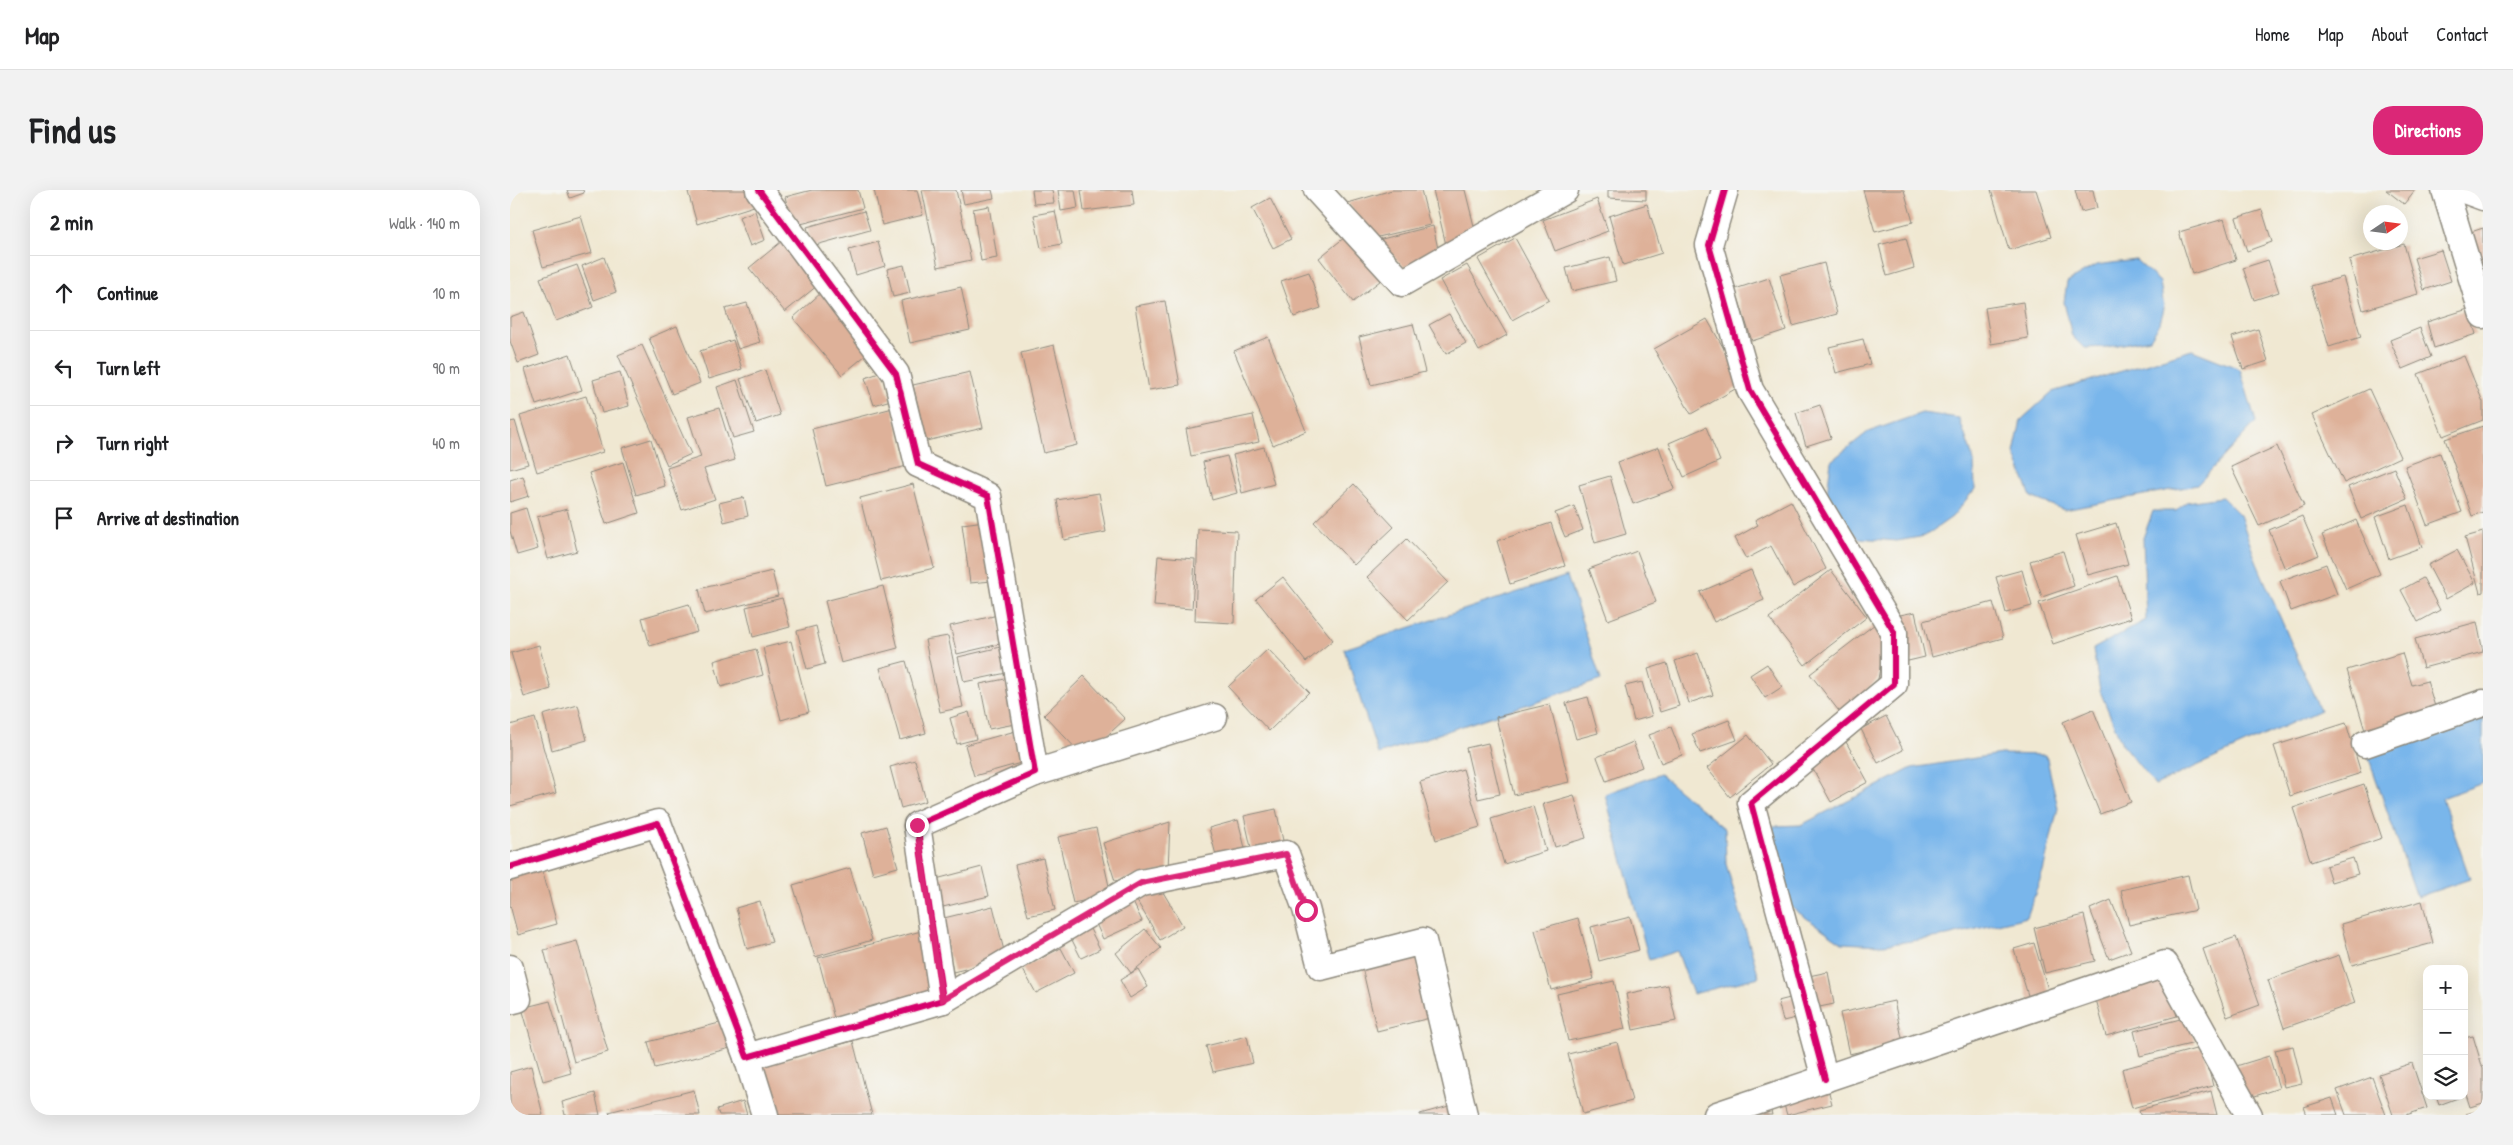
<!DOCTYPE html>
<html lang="en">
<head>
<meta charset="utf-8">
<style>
	body { margin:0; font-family:"Patrick Hand",sans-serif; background:#f2f2f2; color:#202124 }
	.controls { position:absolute; right:15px; bottom:15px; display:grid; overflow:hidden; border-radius:10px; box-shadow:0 5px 20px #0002 }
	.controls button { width:45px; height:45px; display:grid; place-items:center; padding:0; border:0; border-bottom:1px solid #e0e0e0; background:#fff; color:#202124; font:25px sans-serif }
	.compass { position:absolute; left:1853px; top:15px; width:45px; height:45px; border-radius:50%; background:#fff; box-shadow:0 5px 20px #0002; rotate:77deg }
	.stop { position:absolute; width:15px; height:15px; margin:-11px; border:4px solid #db2777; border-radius:50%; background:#fff }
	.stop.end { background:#db2777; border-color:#fff; box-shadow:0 1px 5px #0008 }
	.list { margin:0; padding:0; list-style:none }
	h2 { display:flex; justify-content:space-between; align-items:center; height:65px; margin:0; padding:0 20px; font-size:21px }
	h2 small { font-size:16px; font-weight:400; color:#757577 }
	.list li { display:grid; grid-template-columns:32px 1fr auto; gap:15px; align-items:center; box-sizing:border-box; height:75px; padding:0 20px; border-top:1px solid #e0e0e0 }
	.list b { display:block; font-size:19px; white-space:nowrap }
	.list em { font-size:16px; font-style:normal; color:#757577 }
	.icon { flex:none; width:28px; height:28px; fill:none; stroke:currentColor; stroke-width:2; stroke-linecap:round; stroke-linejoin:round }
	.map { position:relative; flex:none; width:1973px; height:925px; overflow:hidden; border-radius:20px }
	header { display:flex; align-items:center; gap:30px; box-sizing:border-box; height:70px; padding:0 25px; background:#fff; border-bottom:1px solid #e0e0e0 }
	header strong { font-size:24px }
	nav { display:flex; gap:28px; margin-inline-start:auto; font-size:18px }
	.intro { display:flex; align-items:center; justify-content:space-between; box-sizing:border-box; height:120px; padding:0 30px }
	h1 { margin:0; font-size:35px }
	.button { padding:12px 22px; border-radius:20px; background:#db2777; color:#fff; font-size:18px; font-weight:700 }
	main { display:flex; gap:30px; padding:0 30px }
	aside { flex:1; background:#fff; border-radius:20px; box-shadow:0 5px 20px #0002 }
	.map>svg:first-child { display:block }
	.water { fill:#79b6eb; stroke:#52708b }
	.building { fill:#deb199 }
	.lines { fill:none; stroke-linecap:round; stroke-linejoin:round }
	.minor-casing { stroke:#8e8a7e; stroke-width:29 }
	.minor { stroke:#fff; stroke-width:26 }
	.cycleway-casing { stroke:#f6f6f2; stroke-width:9 }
	.cycleway { stroke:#d6006c; stroke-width:6 }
	.route { stroke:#db2777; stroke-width:6 }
</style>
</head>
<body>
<header>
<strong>Map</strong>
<nav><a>Home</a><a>Map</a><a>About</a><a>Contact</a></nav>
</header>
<div class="intro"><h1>Find us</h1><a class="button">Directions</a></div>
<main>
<aside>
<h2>2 min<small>Walk · 140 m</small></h2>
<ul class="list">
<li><svg class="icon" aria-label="ahead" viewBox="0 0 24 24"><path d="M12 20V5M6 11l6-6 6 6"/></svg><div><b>Continue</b></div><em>10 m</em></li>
<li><svg class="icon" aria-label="left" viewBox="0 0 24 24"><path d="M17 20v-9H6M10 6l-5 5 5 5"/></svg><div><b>Turn left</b></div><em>90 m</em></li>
<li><svg class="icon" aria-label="right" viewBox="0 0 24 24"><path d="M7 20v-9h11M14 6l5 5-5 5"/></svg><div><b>Turn right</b></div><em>40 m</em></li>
<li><svg class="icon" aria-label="arrive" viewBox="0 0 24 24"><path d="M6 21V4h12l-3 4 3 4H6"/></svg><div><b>Arrive at destination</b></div></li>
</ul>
</aside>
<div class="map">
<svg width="1973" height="925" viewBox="0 0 1973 925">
	<rect width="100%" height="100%" fill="#f6f6f2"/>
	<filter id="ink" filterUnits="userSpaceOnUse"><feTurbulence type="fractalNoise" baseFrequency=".02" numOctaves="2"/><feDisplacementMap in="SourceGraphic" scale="10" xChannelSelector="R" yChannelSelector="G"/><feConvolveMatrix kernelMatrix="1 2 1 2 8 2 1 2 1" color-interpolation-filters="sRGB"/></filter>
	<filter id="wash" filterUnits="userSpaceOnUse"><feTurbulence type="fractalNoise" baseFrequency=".0096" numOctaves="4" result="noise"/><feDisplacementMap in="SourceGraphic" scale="20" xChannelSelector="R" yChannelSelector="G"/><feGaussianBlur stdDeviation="1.12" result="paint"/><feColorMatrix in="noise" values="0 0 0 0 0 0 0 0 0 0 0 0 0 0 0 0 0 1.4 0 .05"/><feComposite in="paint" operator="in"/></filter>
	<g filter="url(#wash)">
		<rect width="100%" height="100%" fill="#f0e8d2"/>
		<!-- water -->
		<g class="water">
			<polygon points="1626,70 1650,92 1654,118 1650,133 1640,149 1597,157 1574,158 1562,146 1554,112 1557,92 1586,75"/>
			<polygon points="1682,160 1730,179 1746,232 1687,295 1554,320 1521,307 1504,263 1511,230 1542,202"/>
			<polygon points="1412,223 1449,228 1464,271 1465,299 1442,327 1415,346 1387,351 1349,348 1331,331 1316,311 1321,271 1358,242"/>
			<polygon points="1712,307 1730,325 1746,371 1810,520 1645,595 1612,554 1590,501 1583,459 1636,430 1633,348 1643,321 1666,321 1676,312"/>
			<polygon points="1057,386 1091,490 868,564 834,459"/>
			<polygon points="1973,526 1973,593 1932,608 1960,689 1907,707 1858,566"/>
			<polygon points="1491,564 1536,565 1548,618 1533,681 1517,727 1437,746 1373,755 1332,753 1275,713 1263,636 1291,635 1402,578"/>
			<polygon points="1150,584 1215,639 1216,674 1249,787 1183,804 1167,761 1139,770 1095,604"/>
		</g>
		<g id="blocks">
			<!-- building -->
			<g class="building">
				<polygon points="57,0 73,0 74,3 60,8"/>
				<polygon points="184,0 239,0 244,16 187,34 178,2"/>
				<polygon points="302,0 348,0 353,18 283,36 275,7"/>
				<polygon points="364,0 407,0 413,25 372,35"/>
				<polygon points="412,0 446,0 461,70 428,77"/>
				<polygon points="451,0 482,0 484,8 454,14"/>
				<polygon points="522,0 542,0 544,13 524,14"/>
				<polygon points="548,0 565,0 568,18 551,21"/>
				<polygon points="571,0 622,0 624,15 574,21"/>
				<polygon points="882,0 911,0 920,35 864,48 838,13"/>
				<polygon points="923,0 955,0 967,48 936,55"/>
				<polygon points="1098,0 1136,0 1136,10 1098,8"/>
				<polygon points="1353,0 1394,0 1403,32 1365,42"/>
				<polygon points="1481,0 1526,0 1541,47 1499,60"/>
				<polygon points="1565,0 1583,0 1587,18 1571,22"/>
				<polygon points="1876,0 1905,0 1894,14"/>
				<polygon points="760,8 781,49 763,58 742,18"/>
				<polygon points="1087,9 1098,41 1045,61 1033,30"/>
				<polygon points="1137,14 1152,63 1113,75 1099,26"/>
				<polygon points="479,16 487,68 471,71 463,19"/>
				<polygon points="1752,20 1762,52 1737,61 1726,28"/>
				<polygon points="245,21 255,50 240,56 229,27"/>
				<polygon points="354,21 360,40 302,56 297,37"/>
				<polygon points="545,21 552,54 531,58 524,25"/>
				<polygon points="71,26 82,63 33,77 22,40"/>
				<polygon points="1714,29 1726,70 1682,84 1669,42"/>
				<polygon points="923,36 930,68 894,77 868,50"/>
				<polygon points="1973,38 1973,81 1961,42"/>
				<polygon points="840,43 875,87 843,112 809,68"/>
				<polygon points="1005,48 1039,110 1002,130 968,69"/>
				<polygon points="1396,48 1404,78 1377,86 1369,55"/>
				<polygon points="272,51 308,95 275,122 239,78"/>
				<polygon points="368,52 375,76 346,85 339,60"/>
				<polygon points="1894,54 1908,104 1853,120 1839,70"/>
				<polygon points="1931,60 1941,91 1914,100 1904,68"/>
				<polygon points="94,67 106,102 84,110 72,76"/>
				<polygon points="1100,67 1106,91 1062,101 1056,78"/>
				<polygon points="1758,70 1769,102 1744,110 1733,78"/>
				<polygon points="1314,73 1327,124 1283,136 1270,85"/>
				<polygon points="67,75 83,117 46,131 30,88"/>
				<polygon points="394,75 400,103 383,107 377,79"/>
				<polygon points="957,75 997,145 969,161 930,90"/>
				<polygon points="799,82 811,118 784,127 771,91"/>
				<polygon points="1833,87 1851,147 1819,157 1801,96"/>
				<polygon points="1259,88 1276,140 1242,151 1225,99"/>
				<polygon points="451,97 460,140 400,153 391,111"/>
				<polygon points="312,102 362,160 332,185 283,128"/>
				<polygon points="655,111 670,195 639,200 625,116"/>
				<polygon points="1513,112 1518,148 1481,154 1475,118"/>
				<polygon points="237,113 250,152 228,159 215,119"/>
				<polygon points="1958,119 1966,144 1924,158 1917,132"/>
				<polygon points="14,122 29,165 8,173 0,151 0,127"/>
				<polygon points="939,124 956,153 936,164 919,135"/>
				<polygon points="1197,129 1234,194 1181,224 1144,159"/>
				<polygon points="903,134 915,182 861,195 849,147"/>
				<polygon points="167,136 190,193 162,204 139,148"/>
				<polygon points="1910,138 1921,167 1892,179 1880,150"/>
				<polygon points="1748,139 1758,171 1733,179 1722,147"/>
				<polygon points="758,147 796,241 763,255 724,161"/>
				<polygon points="1353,149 1360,174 1326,183 1319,157"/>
				<polygon points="223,150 232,179 199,189 190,161"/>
				<polygon points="132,155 181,264 157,275 108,165"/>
				<polygon points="544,155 567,255 534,263 511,163"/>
				<polygon points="60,164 72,200 26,215 15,179"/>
				<polygon points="1954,166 1973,212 1973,230 1933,246 1908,184"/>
				<polygon points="255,180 270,225 246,233 230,189"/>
				<polygon points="110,182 119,216 92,223 83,190"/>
				<polygon points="372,182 381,210 364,215 355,188"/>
				<polygon points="460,182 473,238 416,251 403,195"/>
				<polygon points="227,190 244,242 223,248 207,197"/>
				<polygon points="1859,199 1890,267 1834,293 1802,225"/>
				<polygon points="76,206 93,262 27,282 10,226"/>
				<polygon points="1310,215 1321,248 1296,256 1286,223"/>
				<polygon points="209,218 225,270 194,279 205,309 172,320 157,278 191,267 178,227"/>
				<polygon points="383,218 397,276 316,296 302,239"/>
				<polygon points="743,225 749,252 681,266 676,239"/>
				<polygon points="5,231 18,274 0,279 0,232"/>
				<polygon points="1973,236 1973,322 1962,326 1935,249"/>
				<polygon points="1196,237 1210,271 1174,287 1159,253"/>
				<polygon points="141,249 155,296 126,305 112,258"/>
				<polygon points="1767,256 1794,316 1749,336 1721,277"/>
				<polygon points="754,257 764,294 732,303 723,265"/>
				<polygon points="1149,257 1164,299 1123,314 1108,272"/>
				<polygon points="1930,263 1952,322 1917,335 1895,276"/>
				<polygon points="717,266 727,303 702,310 693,272"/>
				<polygon points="113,272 129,323 96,334 79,283"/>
				<polygon points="1884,278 1897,309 1851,329 1838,297"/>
				<polygon points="13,286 19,306 0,312 0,290"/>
				<polygon points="1100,286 1116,344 1085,353 1069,295"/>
				<polygon points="403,294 424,378 371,391 350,308"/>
				<polygon points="844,294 884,337 844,375 804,332"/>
				<polygon points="589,303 596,342 554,350 547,310"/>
				<polygon points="234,307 238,326 214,332 209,313"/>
				<polygon points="1281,311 1316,379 1283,397 1261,356 1236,369 1225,348 1248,335 1245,330"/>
				<polygon points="1898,315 1912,357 1879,369 1865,327"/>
				<polygon points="1064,316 1073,340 1055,347 1045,323"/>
				<polygon points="16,318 28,359 7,365 0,341 0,323"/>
				<polygon points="57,319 67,361 38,369 27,327"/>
				<polygon points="1792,326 1809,365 1775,379 1759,340"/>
				<polygon points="1846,330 1870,384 1836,399 1812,345"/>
				<polygon points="475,331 482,391 460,393 452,334"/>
				<polygon points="1041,333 1055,376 1000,394 987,351"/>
				<polygon points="1606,333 1618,374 1578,385 1566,345"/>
				<polygon points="688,339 727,341 724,433 685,431"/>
				<polygon points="1973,342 1973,402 1970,403 1955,347"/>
				<polygon points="897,349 938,392 898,430 857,387"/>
				<polygon points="1947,360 1965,393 1936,409 1918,375"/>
				<polygon points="1127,361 1146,412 1098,430 1079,379"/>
				<polygon points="1553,361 1564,396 1532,407 1520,371"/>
				<polygon points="648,366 685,369 682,419 644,416"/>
				<polygon points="1816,374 1827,404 1781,421 1770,391"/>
				<polygon points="1241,380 1254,410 1204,432 1190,402"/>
				<polygon points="1321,380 1357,427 1295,475 1259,428"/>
				<polygon points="1512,380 1522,416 1496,423 1486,387"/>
				<polygon points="262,381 268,406 195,424 189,399"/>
				<polygon points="1607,386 1621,428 1543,454 1529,413"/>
				<polygon points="773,387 823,450 796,472 746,409"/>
				<polygon points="1913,388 1930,420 1908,432 1891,400"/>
				<polygon points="373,396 388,458 331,473 315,411"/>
				<polygon points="272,408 280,437 243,447 236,417"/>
				<polygon points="1483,412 1493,448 1422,467 1413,431"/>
				<polygon points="179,414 187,442 140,456 132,428"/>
				<polygon points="1405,422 1415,467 1394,472 1385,426"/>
				<polygon points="488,425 494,453 447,464 440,436"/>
				<polygon points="1967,432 1973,462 1913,478 1905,449"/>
				<polygon points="1365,434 1375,449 1368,489 1332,525 1300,484"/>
				<polygon points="306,436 315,474 297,479 287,441"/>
				<polygon points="438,446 453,517 430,522 415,450"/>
				<polygon points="281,451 299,522 271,530 253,458"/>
				<polygon points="29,455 41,499 14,507 1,463"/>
				<polygon points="495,456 501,482 454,492 448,467"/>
				<polygon points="246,459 253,485 211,497 204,471"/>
				<polygon points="758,459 799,502 759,541 718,497"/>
				<polygon points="1188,463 1203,505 1179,513 1165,471"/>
				<polygon points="1892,463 1902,495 1917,491 1927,523 1856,544 1837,480"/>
				<polygon points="396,471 416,543 390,550 370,478"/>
				<polygon points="1157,473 1169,516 1150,522 1138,479"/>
				<polygon points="1257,474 1272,497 1255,508 1240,485"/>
				<polygon points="574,486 615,529 574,567 534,525"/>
				<polygon points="500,488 510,533 479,539 470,494"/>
				<polygon points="1132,492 1142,526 1124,531 1115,496"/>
				<polygon points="1078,507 1088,543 1066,549 1056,513"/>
				<polygon points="1040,514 1059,592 1004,605 986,527"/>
				<polygon points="68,515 77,550 42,560 33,525"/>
				<polygon points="1583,519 1621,612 1590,624 1553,532"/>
				<polygon points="459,522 466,549 447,554 440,528"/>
				<polygon points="1376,526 1393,560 1368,573 1351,539"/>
				<polygon points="25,528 46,603 0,616 0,535"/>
				<polygon points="1219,530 1227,550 1190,563 1182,544"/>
				<polygon points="1836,533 1851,583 1780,606 1764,556"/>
				<polygon points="1161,537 1172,565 1151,573 1139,545"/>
				<polygon points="509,540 518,571 464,586 455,555"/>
				<polygon points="1238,545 1261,574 1220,607 1197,578"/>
				<polygon points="1335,550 1358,592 1321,612 1298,570"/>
				<polygon points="1123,552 1132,577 1096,591 1087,567"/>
				<polygon points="978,553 990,604 968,609 956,558"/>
				<polygon points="405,570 416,611 391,618 380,577"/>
				<polygon points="953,579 970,637 926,650 910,592"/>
				<polygon points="1854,594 1872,648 1801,672 1783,618"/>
				<polygon points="1064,605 1076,648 1045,657 1033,614"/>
				<polygon points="1023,616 1036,661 994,674 981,629"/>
				<polygon points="766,619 774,655 742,662 734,626"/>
				<polygon points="728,630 737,666 708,673 699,638"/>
				<polygon points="660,632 658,680 605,691 593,653"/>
				<polygon points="376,636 388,677 363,684 352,643"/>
				<polygon points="586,638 601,705 563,713 548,647"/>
				<polygon points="533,668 545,720 518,726 505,675"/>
				<polygon points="1843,668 1848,684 1821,692 1816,676"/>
				<polygon points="31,675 47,734 8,745 0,715 0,683"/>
				<polygon points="472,677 479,706 433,717 426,689"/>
				<polygon points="340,678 362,750 305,767 283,695"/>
				<polygon points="1678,685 1686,720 1619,735 1611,700"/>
				<polygon points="647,692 673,736 650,750 624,706"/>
				<polygon points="621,708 632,731 593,749 582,725"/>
				<polygon points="1601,710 1621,761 1599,769 1580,719"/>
				<polygon points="250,711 262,752 237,759 226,718"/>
				<polygon points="1912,711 1923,753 1842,775 1831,734"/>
				<polygon points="483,716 496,769 443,782 430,729"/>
				<polygon points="1574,725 1585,771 1535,783 1524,738"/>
				<polygon points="1120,727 1129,760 1089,771 1081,737"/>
				<polygon points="1068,728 1084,789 1041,800 1025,740"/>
				<polygon points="579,737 590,759 571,768 560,746"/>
				<polygon points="635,739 651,758 621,783 606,763"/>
				<polygon points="415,740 431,800 324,828 308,768"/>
				<polygon points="1726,747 1750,815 1717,827 1693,759"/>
				<polygon points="67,751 98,862 64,872 34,760"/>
				<polygon points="1524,753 1540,806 1520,812 1504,759"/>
				<polygon points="551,758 564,783 526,803 512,778"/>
				<polygon points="905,761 920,828 867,841 851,773"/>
				<polygon points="1829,765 1845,813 1774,838 1758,790"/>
				<polygon points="628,779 638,797 620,808 610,790"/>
				<polygon points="1318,782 1324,814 1300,819 1294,787"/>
				<polygon points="1655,782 1667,826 1596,846 1584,802"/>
				<polygon points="1104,791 1115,839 1058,851 1047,804"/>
				<polygon points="1158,795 1166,831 1123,840 1116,804"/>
				<polygon points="1288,806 1294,826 1273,831 1268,811"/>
				<polygon points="40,811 61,883 33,891 12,818"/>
				<polygon points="1384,811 1393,852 1339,864 1330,823"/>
				<polygon points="1678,827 1685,853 1630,866 1624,841"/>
				<polygon points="213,832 220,858 145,878 138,852"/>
				<polygon points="737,846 743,873 703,882 696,856"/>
				<polygon points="1963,846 1973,879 1973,913 1960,917 1954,898 1954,848"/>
				<polygon points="343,851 362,925 265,925 253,875"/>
				<polygon points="1107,852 1122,911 1073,924 1058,864"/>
				<polygon points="1783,856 1792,893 1774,897 1765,860"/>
				<polygon points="1693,857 1703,896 1622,918 1612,879"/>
				<polygon points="1759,866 1769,898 1733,910 1723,877"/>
				<polygon points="1902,873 1917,918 1896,925 1883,925 1869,884"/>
				<polygon points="21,876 33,925 0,925 0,882"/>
				<polygon points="1862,887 1876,925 1836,925 1827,900"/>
				<polygon points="1317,895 1322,914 1277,925 1272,908"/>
				<polygon points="184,900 190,925 100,925 99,922"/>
				<polygon points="1701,901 1707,925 1630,925 1629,920"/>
				<polygon points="85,903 90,925 55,925 52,912"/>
				<polygon points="1926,906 1953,906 1929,915"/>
				<polygon points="1822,908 1828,925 1797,925 1794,917"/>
				<polygon points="233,911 237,925 209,925 207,919"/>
				<polygon points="939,916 942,925 910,925 910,924"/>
				<polygon points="1260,917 1262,925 1234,925"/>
				<polygon points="1973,920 1973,925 1956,925 1956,924"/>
			</g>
		</g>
	</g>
	<g filter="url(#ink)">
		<use href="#blocks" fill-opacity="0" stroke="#8e8a7e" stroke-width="1"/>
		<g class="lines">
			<defs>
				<g id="minor">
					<polyline points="807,0 892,93 1055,0"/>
					<polyline points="1215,0 1199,55 1240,200 1384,442 1384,494 1241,613 1315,889"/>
					<polyline points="1935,0 1973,125"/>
					<polyline points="1954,0 1973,7"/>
					<polyline points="1855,554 1973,513"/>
					<polyline points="525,583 704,527"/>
					<polyline points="0,677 148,633 237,867 433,810 407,635 525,583 478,306 408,274 386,184 249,0"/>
					<polyline points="0,778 8,809 0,811"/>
					<polyline points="433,810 631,693 776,664 796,719 811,777 913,751 954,925"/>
					<polyline points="237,867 255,925"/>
					<polyline points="1207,925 1655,774 1739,925"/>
				</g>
			</defs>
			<!-- minor casing -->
			<use href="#minor" class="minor-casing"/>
			<!-- minor -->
			<use href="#minor" class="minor"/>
			<defs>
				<g id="cycleway">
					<polyline points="1215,0 1199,55 1240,200 1384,442 1384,494 1241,613 1315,889"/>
					<polyline points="0,677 148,633 237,867 433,810 407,635 525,583 478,306 408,274 386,184 249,0"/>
				</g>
			</defs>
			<!-- cycleway casing -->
			<use href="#cycleway" class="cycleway-casing"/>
			<!-- cycleway -->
			<use href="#cycleway" class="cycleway"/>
		</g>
	</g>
	<g class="lines" filter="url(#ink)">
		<!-- route -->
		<polyline class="route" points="407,635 432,810 631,693 776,664 796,720"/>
	</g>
</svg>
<div class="controls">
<button>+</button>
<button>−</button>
<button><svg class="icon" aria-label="layers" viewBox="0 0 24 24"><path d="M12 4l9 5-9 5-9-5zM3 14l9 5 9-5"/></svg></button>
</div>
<svg class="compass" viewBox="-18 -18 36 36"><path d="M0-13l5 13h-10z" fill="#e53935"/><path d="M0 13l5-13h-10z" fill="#757577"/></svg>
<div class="stop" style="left:796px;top:720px"></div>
<div class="stop end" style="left:407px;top:635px"></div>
</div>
</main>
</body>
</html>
